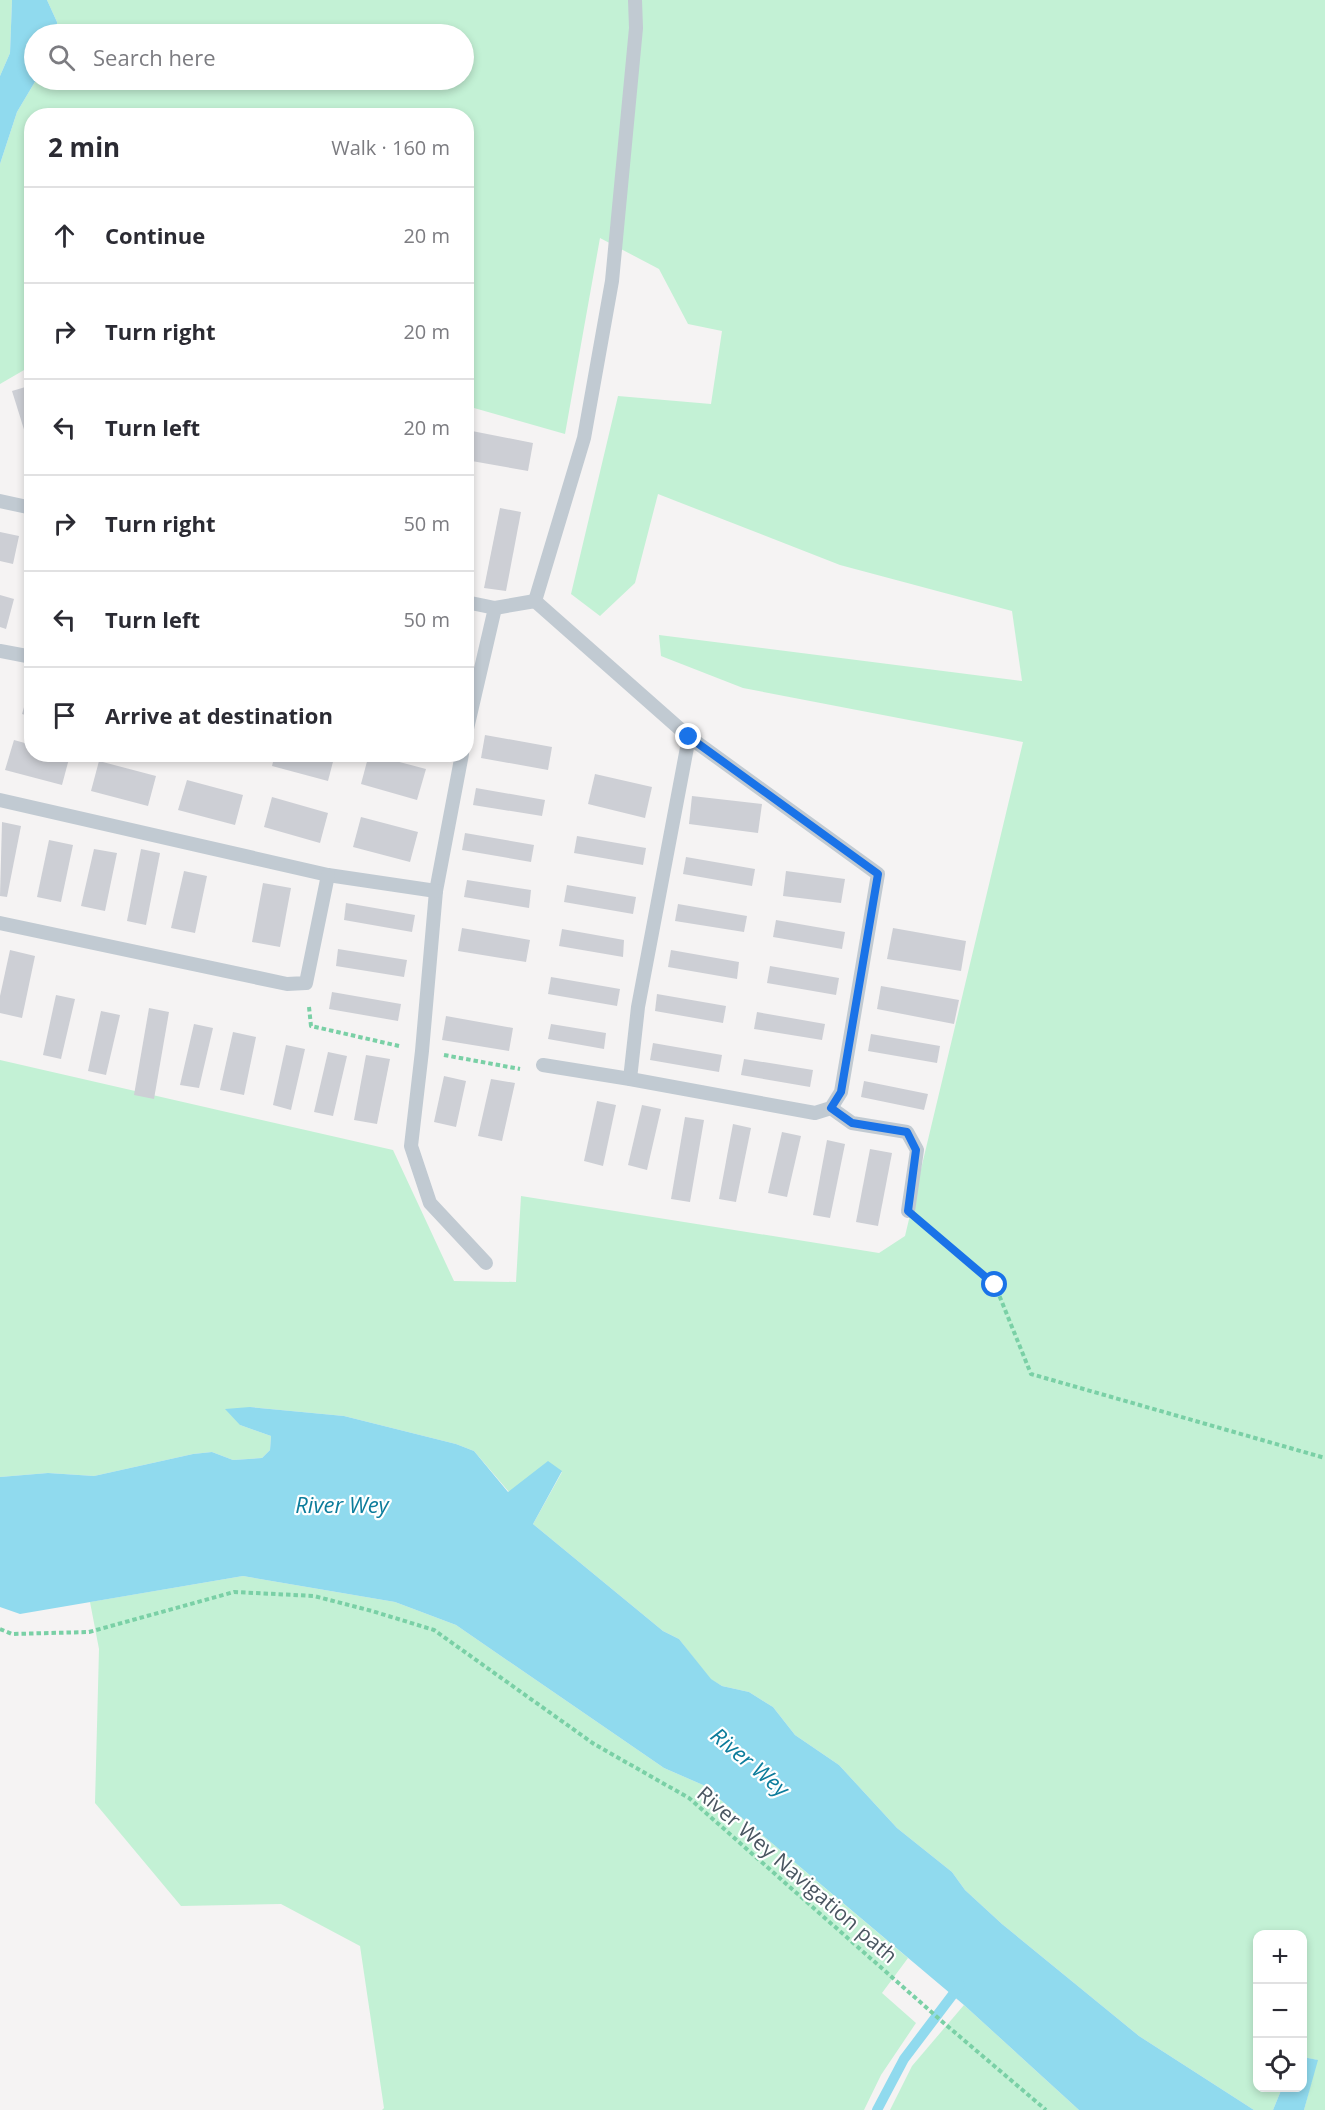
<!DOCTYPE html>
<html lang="en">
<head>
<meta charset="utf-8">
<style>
	body { margin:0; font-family:"Open Sans",sans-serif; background:#f2f2f3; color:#2b2b33 }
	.controls { position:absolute; right:18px; bottom:18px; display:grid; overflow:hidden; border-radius:12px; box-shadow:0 3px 9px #0003 }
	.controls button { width:54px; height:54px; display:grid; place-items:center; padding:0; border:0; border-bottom:2px solid #e1e1e2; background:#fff; color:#2b2b33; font:30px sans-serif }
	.stop { position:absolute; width:18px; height:18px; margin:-14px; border:4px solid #1a73e8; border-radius:50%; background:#fff }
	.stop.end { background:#1a73e8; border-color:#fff; box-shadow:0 2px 6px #0008 }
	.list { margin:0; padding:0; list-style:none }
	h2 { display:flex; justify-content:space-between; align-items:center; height:78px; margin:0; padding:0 24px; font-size:26px }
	h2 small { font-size:20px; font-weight:400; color:#7c7c81 }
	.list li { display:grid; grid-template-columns:39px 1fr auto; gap:18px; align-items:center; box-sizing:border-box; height:96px; padding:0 24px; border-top:2px solid #e1e1e2 }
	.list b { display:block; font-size:22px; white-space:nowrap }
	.list em { font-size:20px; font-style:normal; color:#7c7c81 }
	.icon { flex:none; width:33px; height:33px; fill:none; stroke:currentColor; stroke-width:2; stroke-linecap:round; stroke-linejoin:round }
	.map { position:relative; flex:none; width:1325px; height:2110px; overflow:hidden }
	.search { position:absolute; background:#fff; box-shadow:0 3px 9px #0003; left:24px; top:24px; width:450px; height:66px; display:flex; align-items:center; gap:15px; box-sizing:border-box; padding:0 21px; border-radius:33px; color:#7c7c81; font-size:22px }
	.panel { position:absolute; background:#fff; box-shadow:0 3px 9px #0003; left:24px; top:108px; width:450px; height:654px; border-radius:24px }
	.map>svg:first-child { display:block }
	.green { fill:#c3f1d5 }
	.water { fill:#90daee }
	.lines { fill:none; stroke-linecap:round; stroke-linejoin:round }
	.stream { stroke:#90daee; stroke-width:10 }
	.building { fill:#cdcfd5 }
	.path { stroke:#7ad0a6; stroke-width:4; stroke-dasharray:4.5 3; stroke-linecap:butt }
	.service { stroke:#c1cad2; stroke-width:14 }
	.route { stroke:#1a73e8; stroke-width:8 }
	.labels { text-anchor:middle; stroke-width:4.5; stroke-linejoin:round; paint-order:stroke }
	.street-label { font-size:21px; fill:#4a5661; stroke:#fff }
	.water-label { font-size:22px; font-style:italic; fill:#0c7c9b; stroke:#fff }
</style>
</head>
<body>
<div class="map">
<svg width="1325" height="2110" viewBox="0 0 1325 2110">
	<rect width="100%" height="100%" fill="#f5f3f3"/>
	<!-- green -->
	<g class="green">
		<polygon points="0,0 12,0 10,53 0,76"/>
		<polygon points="47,0 1325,0 1325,2110 1304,2110 1317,2060 1303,2057 1302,1934 1258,1934 1258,2088 1282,2088 1273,2110 1254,2110 1139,2036 1002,1924 965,1890 952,1872 897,1828 839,1765 795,1735 773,1707 749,1692 722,1686 710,1679 679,1639 663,1631 533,1524 562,1472 509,1492 474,1451 456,1444 344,1416 250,1407 240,1425 271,1436 270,1450 262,1458 233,1460 212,1452 193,1454 94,1476 48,1473 0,1477 0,1060 393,1150 454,1281 516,1282 521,1196 879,1253 905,1236 1023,742 743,688 661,656 659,635 1022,681 1012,611 840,565 658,494 635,583 600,616 571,594 618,396 711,404 722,331 688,324 659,269 600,238 565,434 467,406 466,116 32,116 31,366 0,384 0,164 17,112 36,80 464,80 464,34 57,34 57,22"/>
		<polygon points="243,1576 395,1602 456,1625 664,1768 703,1785 908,1958 882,1993 916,2023 881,2075 864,2110 382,2110 384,2108 360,1946 281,1904 181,1906 95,1803 99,1649 90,1602"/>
		<polygon points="964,2005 1079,2110 890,2110 912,2066"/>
	</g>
	<!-- water -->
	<g class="water">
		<polygon points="12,0 47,0 57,22 57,34 34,34 36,80 17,112 0,164 0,76 10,53"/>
		<polygon points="250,1407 344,1416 456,1444 474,1451 508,1492 548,1461 562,1471 533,1524 663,1631 679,1639 711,1679 722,1686 749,1692 773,1707 795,1735 839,1765 897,1828 952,1872 965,1890 1002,1924 1139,2036 1254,2110 1079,2110 964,2005 703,1785 664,1768 456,1625 395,1602 243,1576 20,1614 0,1607 0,1477 48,1473 94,1476 193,1454 212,1452 233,1460 262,1458 270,1450 271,1436 240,1425 225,1409"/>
		<polygon points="1303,2057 1318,2060 1304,2110 1273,2110 1282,2088 1302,2088"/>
	</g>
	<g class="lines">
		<!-- stream -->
		<polyline class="stream" points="877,2110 904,2059 960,1985"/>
	</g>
	<!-- building -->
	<g class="building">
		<polygon points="32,385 32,452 31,452 12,391"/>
		<polygon points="472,431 533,443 528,471 466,460"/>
		<polygon points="500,508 521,512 506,591 484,588"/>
		<polygon points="0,532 19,536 13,564 0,561"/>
		<polygon points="0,595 14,599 6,629 0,627"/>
		<polygon points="31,683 32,683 32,717 22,714"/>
		<polygon points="485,735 552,747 548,770 481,758"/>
		<polygon points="14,740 32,745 32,754 70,755 62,785 5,770"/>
		<polygon points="224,754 250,754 248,762"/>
		<polygon points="275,754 335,754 328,781 272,766"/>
		<polygon points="369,754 426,769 417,800 361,784"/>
		<polygon points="99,761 156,776 148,806 91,791"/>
		<polygon points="595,774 652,787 645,818 588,804"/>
		<polygon points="187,780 243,795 235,825 178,810"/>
		<polygon points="476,788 545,800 542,816 473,805"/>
		<polygon points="692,796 762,804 758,833 689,824"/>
		<polygon points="272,797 328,813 320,843 264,827"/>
		<polygon points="361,817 418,832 410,862 353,847"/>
		<polygon points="2,822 21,826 7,897 0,896"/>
		<polygon points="465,833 534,845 531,862 462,850"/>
		<polygon points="577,836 646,848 643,865 574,853"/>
		<polygon points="49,840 73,845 61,902 37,897"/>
		<polygon points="94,849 117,853 105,911 81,906"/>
		<polygon points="141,849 160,853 146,925 127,921"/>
		<polygon points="686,857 755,869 752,886 683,874"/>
		<polygon points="184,871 207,876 195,933 171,928"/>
		<polygon points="786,871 845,879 841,903 783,896"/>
		<polygon points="467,880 531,890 529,908 464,897"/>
		<polygon points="263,883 291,888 280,947 252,942"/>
		<polygon points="567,885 636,897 633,914 564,902"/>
		<polygon points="346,903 415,915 412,932 344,920"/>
		<polygon points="678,904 747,916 744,932 675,921"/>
		<polygon points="776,920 845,932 842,949 773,937"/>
		<polygon points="462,928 530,940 526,962 458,951"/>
		<polygon points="893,928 966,941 961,971 887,959"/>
		<polygon points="562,929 624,940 623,957 559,946"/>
		<polygon points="338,949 407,960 404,977 336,966"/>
		<polygon points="10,950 35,956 22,1018 0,1013 0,996"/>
		<polygon points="671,950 739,962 737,979 668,967"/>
		<polygon points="770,966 839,978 836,995 767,983"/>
		<polygon points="551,977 620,989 617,1006 548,994"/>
		<polygon points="881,986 959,1000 954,1024 877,1009"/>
		<polygon points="332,992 401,1004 398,1021 329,1009"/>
		<polygon points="657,994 726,1006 723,1023 655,1011"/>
		<polygon points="56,995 75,999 61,1059 43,1055"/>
		<polygon points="149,1008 169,1012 154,1099 134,1095"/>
		<polygon points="101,1011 120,1015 106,1075 88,1071"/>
		<polygon points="757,1012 825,1024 822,1040 754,1029"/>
		<polygon points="446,1016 513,1028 509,1051 442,1040"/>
		<polygon points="194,1024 213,1028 199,1088 180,1085"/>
		<polygon points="551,1024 606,1033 604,1049 548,1039"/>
		<polygon points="233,1032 256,1037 244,1095 220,1090"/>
		<polygon points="871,1034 940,1046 937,1063 868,1051"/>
		<polygon points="653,1043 722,1055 719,1072 650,1060"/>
		<polygon points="286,1045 305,1049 291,1110 273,1105"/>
		<polygon points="328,1052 347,1056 333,1116 314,1112"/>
		<polygon points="366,1055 390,1059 377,1124 354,1120"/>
		<polygon points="744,1059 813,1070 810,1087 741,1075"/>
		<polygon points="444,1076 466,1081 456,1127 434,1122"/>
		<polygon points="491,1079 515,1083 502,1141 478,1136"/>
		<polygon points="864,1081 928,1094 924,1110 861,1097"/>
		<polygon points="597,1101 616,1105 603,1166 584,1161"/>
		<polygon points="642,1105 661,1109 647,1170 628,1165"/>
		<polygon points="685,1117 704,1120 690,1202 671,1199"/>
		<polygon points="733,1124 751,1128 736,1202 719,1199"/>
		<polygon points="782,1132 801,1136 787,1197 768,1193"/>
		<polygon points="827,1140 845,1144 830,1218 813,1215"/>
		<polygon points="870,1149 892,1153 878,1226 856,1222"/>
	</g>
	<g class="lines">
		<!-- path -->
		<g class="path">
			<polyline points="309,1007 311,1026 399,1046"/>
			<polyline points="444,1055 520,1069"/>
			<polyline points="924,1225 995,1285 1031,1374 1325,1458"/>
			<polyline points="0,1629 12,1634 89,1632 234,1592 314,1596 372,1611 434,1630 594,1744 689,1798 945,2024 1046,2110"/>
		</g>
		<!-- service -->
		<g class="service">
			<polyline points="0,501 32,508"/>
			<polyline points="535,601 584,438 612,281 636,28 635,0"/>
			<polyline points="466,602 495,608"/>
			<polyline points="0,651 32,657"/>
			<polyline points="466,733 495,608 535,601 689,737 878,874 841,1092 831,1108 815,1113 630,1079 543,1065"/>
			<polyline points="462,754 436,891 422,1051 411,1146 430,1203 486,1263"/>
			<polyline points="0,800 328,875 436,891"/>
			<polyline points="0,923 287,984 306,983 328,875"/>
			<polyline points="630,1079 638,1007 689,737"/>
			<polyline points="831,1108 852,1123 907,1132 917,1150 908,1211"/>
		</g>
	</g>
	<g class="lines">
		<!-- route -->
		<polyline class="route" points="689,737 878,874 841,1092 831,1108 852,1123 907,1132 916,1150 908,1211 995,1285"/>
	</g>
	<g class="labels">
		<!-- street labels -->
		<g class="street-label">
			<text transform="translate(797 1875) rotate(41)" y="7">River Wey Navigation path</text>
		</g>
		<!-- water labels -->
		<g class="water-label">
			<text x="342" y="1513">River Wey</text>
			<text transform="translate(750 1762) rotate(40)" y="8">River Wey</text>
		</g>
	</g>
</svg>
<div class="controls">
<button>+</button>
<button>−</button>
<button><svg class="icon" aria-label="locate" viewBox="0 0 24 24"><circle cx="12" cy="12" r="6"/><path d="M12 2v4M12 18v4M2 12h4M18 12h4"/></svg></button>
</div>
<div class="stop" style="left:995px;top:1285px"></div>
<div class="stop end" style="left:689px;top:737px"></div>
<div class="search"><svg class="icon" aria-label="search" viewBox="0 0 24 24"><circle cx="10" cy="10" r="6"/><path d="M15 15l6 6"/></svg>Search here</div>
<section class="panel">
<h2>2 min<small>Walk · 160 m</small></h2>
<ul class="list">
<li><svg class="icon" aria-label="ahead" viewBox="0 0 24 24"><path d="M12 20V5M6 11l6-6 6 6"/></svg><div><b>Continue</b></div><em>20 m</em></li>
<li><svg class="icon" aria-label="right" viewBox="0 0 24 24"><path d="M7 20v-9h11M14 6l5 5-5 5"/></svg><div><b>Turn right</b></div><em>20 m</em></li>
<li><svg class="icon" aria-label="left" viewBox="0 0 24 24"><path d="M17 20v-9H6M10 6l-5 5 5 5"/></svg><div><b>Turn left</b></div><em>20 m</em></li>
<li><svg class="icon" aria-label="right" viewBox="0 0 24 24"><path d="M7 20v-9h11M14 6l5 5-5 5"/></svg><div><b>Turn right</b></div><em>50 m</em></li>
<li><svg class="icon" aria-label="left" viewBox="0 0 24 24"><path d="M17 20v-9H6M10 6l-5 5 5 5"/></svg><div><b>Turn left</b></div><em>50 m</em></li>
<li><svg class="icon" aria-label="arrive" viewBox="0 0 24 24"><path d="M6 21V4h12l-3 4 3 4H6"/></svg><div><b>Arrive at destination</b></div></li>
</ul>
</section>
</div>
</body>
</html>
